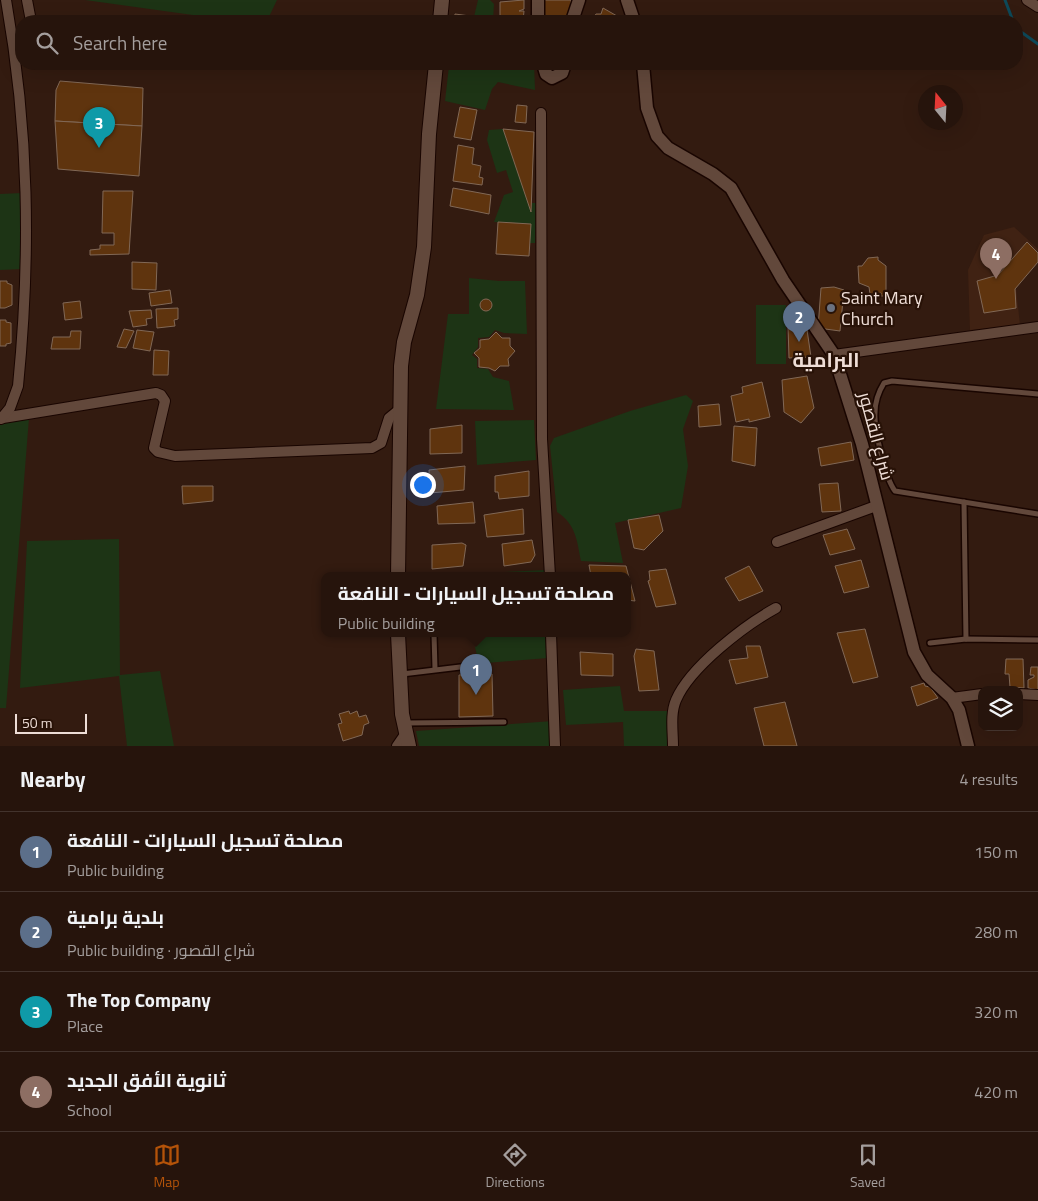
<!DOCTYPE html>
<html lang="en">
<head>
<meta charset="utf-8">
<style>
	body { margin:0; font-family:"Titillium Web",Cairo,sans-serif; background:#32211a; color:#f1f3f6 }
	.controls { position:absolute; right:15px; bottom:15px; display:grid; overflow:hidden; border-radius:10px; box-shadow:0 5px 20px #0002 }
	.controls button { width:45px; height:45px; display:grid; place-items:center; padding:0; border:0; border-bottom:1px solid #42332d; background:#26140c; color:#f1f3f6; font:25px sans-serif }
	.compass { position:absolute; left:918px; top:85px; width:45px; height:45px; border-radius:50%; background:#26140c; box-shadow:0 5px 20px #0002; rotate:342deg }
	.scale { position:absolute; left:15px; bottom:12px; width:72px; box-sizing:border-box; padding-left:5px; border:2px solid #eeddd6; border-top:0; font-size:14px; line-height:18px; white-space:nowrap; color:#eeddd6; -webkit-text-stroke:4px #281207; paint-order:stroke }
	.you { position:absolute; left:422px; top:484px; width:18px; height:18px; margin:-12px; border:4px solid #fff; border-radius:50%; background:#1a73e8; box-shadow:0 0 0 8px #1a73e833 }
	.badge { display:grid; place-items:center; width:32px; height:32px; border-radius:50%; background:#b45309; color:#fff; font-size:16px; font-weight:700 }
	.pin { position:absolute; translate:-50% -41px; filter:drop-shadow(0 1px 2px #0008) }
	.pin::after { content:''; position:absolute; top:26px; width:18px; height:15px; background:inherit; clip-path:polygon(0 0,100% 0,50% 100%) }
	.popup { position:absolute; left:321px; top:572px; width:310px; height:65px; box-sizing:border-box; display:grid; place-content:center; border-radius:10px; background:#26140c; filter:drop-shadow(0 1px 4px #0005); font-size:16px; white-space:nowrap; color:#a49e9d }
	.popup b { font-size:19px; color:#f1f3f6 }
	.popup::after { content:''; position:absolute; left:50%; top:100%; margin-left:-10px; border:10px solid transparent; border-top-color:#26140c }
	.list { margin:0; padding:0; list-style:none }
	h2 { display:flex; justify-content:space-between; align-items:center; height:65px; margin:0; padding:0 20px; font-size:21px }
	h2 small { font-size:16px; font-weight:400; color:#a49e9d }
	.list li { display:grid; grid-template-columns:32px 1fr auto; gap:15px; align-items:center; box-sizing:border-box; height:80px; padding:0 20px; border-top:1px solid #42332d }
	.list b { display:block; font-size:19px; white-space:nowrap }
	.list p { margin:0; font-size:16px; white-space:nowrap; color:#a49e9d }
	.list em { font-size:16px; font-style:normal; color:#a49e9d }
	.icon { flex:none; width:28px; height:28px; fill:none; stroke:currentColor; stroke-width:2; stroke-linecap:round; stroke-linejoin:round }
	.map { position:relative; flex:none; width:1038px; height:746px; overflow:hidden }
	.search { position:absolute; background:#26140c; box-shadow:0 5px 20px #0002; left:15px; right:15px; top:15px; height:55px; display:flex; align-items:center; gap:12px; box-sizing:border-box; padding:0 18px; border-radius:20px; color:#a49e9d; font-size:19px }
	.sheet { height:385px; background:#26140c }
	nav { display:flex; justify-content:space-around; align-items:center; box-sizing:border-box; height:70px; border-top:1px solid #42332d; background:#26140c; font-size:14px; color:#a49e9d }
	nav a { display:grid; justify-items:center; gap:2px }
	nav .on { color:#b45309 }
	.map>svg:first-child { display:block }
	.built { fill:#402213 }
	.green { fill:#1d3415 }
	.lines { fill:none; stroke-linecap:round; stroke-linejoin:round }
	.stream { stroke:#0d4959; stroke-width:3 }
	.building { fill:#5f340e; stroke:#816856 }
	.service-casing { stroke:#190500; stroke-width:8 }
	.minor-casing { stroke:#190500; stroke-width:12 }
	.tertiary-casing { stroke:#190500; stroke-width:15 }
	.secondary-casing { stroke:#190500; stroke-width:16 }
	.service { stroke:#62483b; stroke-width:5 }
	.minor { stroke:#62483b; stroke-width:10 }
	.tertiary { stroke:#62483b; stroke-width:12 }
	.secondary { stroke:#62483b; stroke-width:14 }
	.worship-dot { fill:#6b7280; stroke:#281207; stroke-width:2 }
	.labels { text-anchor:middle; stroke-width:4.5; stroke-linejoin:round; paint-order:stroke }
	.poi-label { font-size:18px; fill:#eeddd6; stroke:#281207; text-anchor:start }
	.street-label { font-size:18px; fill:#eeddd6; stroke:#281207 }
	.quarter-label { font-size:20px; font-weight:bold; fill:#eeddd6; stroke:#281207 }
</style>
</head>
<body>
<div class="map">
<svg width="1038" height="746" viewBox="0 0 1038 746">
	<rect width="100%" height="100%" fill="#331b10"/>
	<!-- built -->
	<polygon class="built" points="1014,227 1038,249 1038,262 1016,288 1020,325 970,330 968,270 984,235"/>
	<!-- green -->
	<g class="green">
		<polygon points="85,0 277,0 267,21 236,21"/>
		<polygon points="478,0 490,0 494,4 493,21 473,21"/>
		<polygon points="452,64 534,64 535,90 498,82 492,89 485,110 445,101 449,66"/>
		<polygon points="503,129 531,210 532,203 536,203 535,243 530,243 530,224 494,222 504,195 513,192 506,170 497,173 487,140 489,130"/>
		<polygon points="22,193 23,269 0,270 0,194"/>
		<polygon points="469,278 499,281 525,281 527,334 504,333 495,330 489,337 478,338 478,347 472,355 477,359 477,368 488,369 493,377 509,381 514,410 436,409 448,314 469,314"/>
		<rect x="756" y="305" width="30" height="59"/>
		<path d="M 686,395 L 693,401 L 683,429 L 688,466 L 681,508 L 615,523 L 623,563 L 581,561 C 577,541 576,524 557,512 L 550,446 L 554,438 L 630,411 Z"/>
		<polygon points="29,418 6,708 0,708 0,424"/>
		<polygon points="534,420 536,460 477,465 475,421"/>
		<polygon points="119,539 120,675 160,671 174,746 127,746 119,676 20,688 27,541"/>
		<polygon points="546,570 546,576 481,576 481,573"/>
		<polygon points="480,634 547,634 548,658 486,663 478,660 475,647"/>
		<polygon points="620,686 624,711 668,711 669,746 624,746 623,722 566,725 563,690"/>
		<polygon points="553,721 553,746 419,746 416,731"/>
	</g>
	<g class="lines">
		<!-- stream -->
		<g class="stream">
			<polyline points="1005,0 1013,21"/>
			<polyline points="1017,29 1038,44"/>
		</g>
	</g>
	<!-- building -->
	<g class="building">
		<polygon points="524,0 524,9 519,11 524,11 523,21 500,20 500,2"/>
		<polygon points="541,0 571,0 571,4 566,21 543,21"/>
		<polygon points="603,8 617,16 614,20 616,21 592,20 596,14 601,14"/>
		<polygon points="455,14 470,16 469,21 454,21"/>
		<polygon points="60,81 143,88 142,126 55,121 56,90"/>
		<polygon points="517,105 527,106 526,123 515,122"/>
		<polygon points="460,107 477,110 471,140 454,137"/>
		<polygon points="55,121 142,126 139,176 58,169"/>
		<polygon points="503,129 534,132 531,212"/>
		<polygon points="458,145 474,148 472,164 481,166 479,177 483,178 482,185 453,181"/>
		<polygon points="453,188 491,195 489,214 450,206"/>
		<polygon points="103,191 133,191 129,254 90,255 90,250 100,249 100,245 114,245 114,233 102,233"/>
		<polygon points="498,222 531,224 529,256 496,254"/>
		<polygon points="1027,242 1038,253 1038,262 1015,289 1016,308 984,313 977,281 998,275"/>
		<polygon points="878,257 878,260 886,266 886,290 884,296 881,296 881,293 873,296 870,294 869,287 859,283 858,266 862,266 868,258"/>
		<polygon points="132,262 157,263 156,290 132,289"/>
		<polygon points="0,281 7,281 7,283 12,285 12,305 5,308 0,308"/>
		<polygon points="834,287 844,290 840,331 818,328 821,288"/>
		<polygon points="170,290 172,303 151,306 149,293"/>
		<circle cx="486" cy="305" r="6"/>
		<polygon points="80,301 82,318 65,320 63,303"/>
		<polygon points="178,308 178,319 174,320 175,326 157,328 156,309"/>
		<polygon points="151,310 152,318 146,319 147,325 133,327 129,311"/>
		<polygon points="0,320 6,320 6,322 11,323 11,343 6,344 6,346 0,346"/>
		<polygon points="794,322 806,323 811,357 789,358 788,326"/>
		<polygon points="124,329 134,331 126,348 117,347"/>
		<polygon points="137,330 154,332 150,351 133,348"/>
		<polygon points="71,331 81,331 80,349 51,349 53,337 70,337"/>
		<polygon points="496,332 502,338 510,338 510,346 515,351 508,359 509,366 500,366 495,371 489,368 479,367 479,358 474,353 480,348 480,340 489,339"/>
		<polygon points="154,350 169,351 168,375 153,375"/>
		<polygon points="807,376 814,408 801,423 784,412 782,380"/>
		<polygon points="762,382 770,417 749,422 749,419 736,422 731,396 743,393 742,387"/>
		<polygon points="719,404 721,425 699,427 698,406"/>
		<polygon points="462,425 462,453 430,454 430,429"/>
		<polygon points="734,426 757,428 755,466 732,461"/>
		<polygon points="851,442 854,460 821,466 818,448"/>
		<polygon points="465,466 464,490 430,493 429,470"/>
		<polygon points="529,471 529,496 499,499 498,492 495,492 495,476"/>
		<polygon points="838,483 841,511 822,512 819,484"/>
		<polygon points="182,486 213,486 213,501 183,504"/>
		<polygon points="473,502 475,523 438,524 437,506"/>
		<polygon points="523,509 524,534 487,537 484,515"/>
		<polygon points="659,515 663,531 644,550 634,548 628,520"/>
		<polygon points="847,529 855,549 830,555 823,535"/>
		<polygon points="532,540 535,555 531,562 504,566 502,544"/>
		<polygon points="462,543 466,545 463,566 432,569 432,545"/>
		<polygon points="861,560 869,587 844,593 835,566"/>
		<polygon points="589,565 626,566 635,601 627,600 627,576 591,576"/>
		<polygon points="749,566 763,591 739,601 725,578"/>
		<polygon points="666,569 676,604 656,607 648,581 650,580 649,571"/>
		<polygon points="865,629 878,677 853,683 837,633"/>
		<polygon points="746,646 760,646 768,677 736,684 729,660 748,658"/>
		<polygon points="636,649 654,651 659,690 639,691 634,656"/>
		<polygon points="580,652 613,654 613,676 581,675"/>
		<polygon points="1006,659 1023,659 1024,688 1010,687 1009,674 1005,674"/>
		<polygon points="1031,667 1038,667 1038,690 1028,688 1028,680 1034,677 1034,675 1030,675"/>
		<polygon points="492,674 493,716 459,717 459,675"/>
		<polygon points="924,683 925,686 930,687 938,698 917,706 911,687"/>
		<polygon points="785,702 797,746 764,746 754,708"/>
		<polygon points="349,711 350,714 357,711 359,717 366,715 369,723 364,725 362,735 343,741 338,724 342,723 339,714"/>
	</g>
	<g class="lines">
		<defs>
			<g id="service">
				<path d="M 1038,394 L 892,381 L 884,383 C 879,391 875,403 875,413 C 874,429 885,478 895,491 L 1038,514"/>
				<polyline points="964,502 966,639"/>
				<polyline points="434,634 435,669"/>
				<polyline points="930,643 966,639 1038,640"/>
				<polyline points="402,674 477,665"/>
				<polyline points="406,723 504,722"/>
			</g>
			<g id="minor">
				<polyline points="27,0 31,21"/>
				<polyline points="1027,0 1038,7"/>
				<polyline points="541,113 542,439 550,576"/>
				<polyline points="834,355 1038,327"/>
				<polyline points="3,418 156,393 161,395 165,401 154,448 158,452 175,456 372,448 381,443 389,418 400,409"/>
				<path d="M 1,419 L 10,408 L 18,386 C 31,254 29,130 6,0"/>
				<polyline points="777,542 876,506"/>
				<polyline points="551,634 555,746"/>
				<polyline points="1019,694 1038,695"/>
				<polyline points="952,698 982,694"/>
				<polyline points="397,746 406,733"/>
				<path d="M 673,746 C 673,731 670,714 676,700 C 690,667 745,625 776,608"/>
			</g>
			<g id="tertiary">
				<polyline points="538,0 538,21"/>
				<polyline points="627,0 634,21"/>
				<polyline points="572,21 579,0"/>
				<polyline points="543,64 546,74 552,78 562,73 565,64"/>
				<polyline points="643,64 647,108 657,136 668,148 713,174 731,188 783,280 834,355 862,444 914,652 927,675 952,698 959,710 968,746"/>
			</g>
			<g id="secondary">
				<polyline points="440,21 442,0"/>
				<polyline points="398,576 401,366 404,342 417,295 424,247 429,134 436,64"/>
				<polyline points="398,634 402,714 409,746"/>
			</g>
		</defs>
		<!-- service casing -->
		<use href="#service" class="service-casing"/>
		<!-- minor casing -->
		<use href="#minor" class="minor-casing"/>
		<!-- tertiary casing -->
		<use href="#tertiary" class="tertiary-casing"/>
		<!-- secondary casing -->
		<use href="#secondary" class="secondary-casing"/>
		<!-- service -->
		<use href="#service" class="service"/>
		<!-- minor -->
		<use href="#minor" class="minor"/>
		<!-- tertiary -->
		<use href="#tertiary" class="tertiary"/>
		<!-- secondary -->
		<use href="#secondary" class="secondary"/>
	</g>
	<!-- markers -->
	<circle class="worship-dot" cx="831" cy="308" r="5"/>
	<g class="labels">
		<!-- poi labels -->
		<g class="poi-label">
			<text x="841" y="304">Saint Mary<tspan x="841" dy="21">Church</tspan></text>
		</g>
		<!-- street labels -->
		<g class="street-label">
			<text transform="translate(876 436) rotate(75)" y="6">شراع القصور</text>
		</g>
		<!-- quarter labels -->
		<g class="quarter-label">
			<text x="826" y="367">البرامية</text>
		</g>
	</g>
</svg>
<div class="controls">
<button><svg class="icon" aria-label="layers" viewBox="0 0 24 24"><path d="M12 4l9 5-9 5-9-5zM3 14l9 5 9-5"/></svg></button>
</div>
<svg class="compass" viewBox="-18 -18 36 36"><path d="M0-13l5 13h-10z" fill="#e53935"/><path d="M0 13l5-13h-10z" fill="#a49e9d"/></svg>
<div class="scale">50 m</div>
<div class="you"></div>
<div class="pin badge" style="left:476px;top:695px;background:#5c6f8a">1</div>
<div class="popup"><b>مصلحة تسجيل السيارات - النافعة</b>Public building</div>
<div class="pin badge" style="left:799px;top:342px;background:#5c6f8a">2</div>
<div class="pin badge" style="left:99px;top:148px;background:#0f9aa8">3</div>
<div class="pin badge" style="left:996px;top:279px;background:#8d6e63">4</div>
<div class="search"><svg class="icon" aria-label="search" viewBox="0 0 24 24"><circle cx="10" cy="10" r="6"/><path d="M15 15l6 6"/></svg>Search here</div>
</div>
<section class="sheet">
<h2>Nearby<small>4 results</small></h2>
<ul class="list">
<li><span class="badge" style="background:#5c6f8a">1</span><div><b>مصلحة تسجيل السيارات - النافعة</b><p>Public building</p></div><em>150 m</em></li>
<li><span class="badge" style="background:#5c6f8a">2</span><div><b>بلدية برامية</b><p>Public building · شراع القصور</p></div><em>280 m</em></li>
<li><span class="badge" style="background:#0f9aa8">3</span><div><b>The Top Company</b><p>Place</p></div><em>320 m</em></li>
<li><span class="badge" style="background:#8d6e63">4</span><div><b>ثانوية الأفق الجديد</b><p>School</p></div><em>420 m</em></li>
</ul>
</section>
<nav>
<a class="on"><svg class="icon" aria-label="map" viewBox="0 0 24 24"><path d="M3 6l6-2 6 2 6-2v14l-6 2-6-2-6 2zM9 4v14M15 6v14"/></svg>Map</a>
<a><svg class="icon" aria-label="directions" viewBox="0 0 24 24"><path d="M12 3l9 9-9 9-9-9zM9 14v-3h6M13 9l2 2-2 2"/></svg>Directions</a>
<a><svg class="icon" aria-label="saved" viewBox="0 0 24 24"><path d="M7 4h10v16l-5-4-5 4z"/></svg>Saved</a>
</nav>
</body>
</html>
